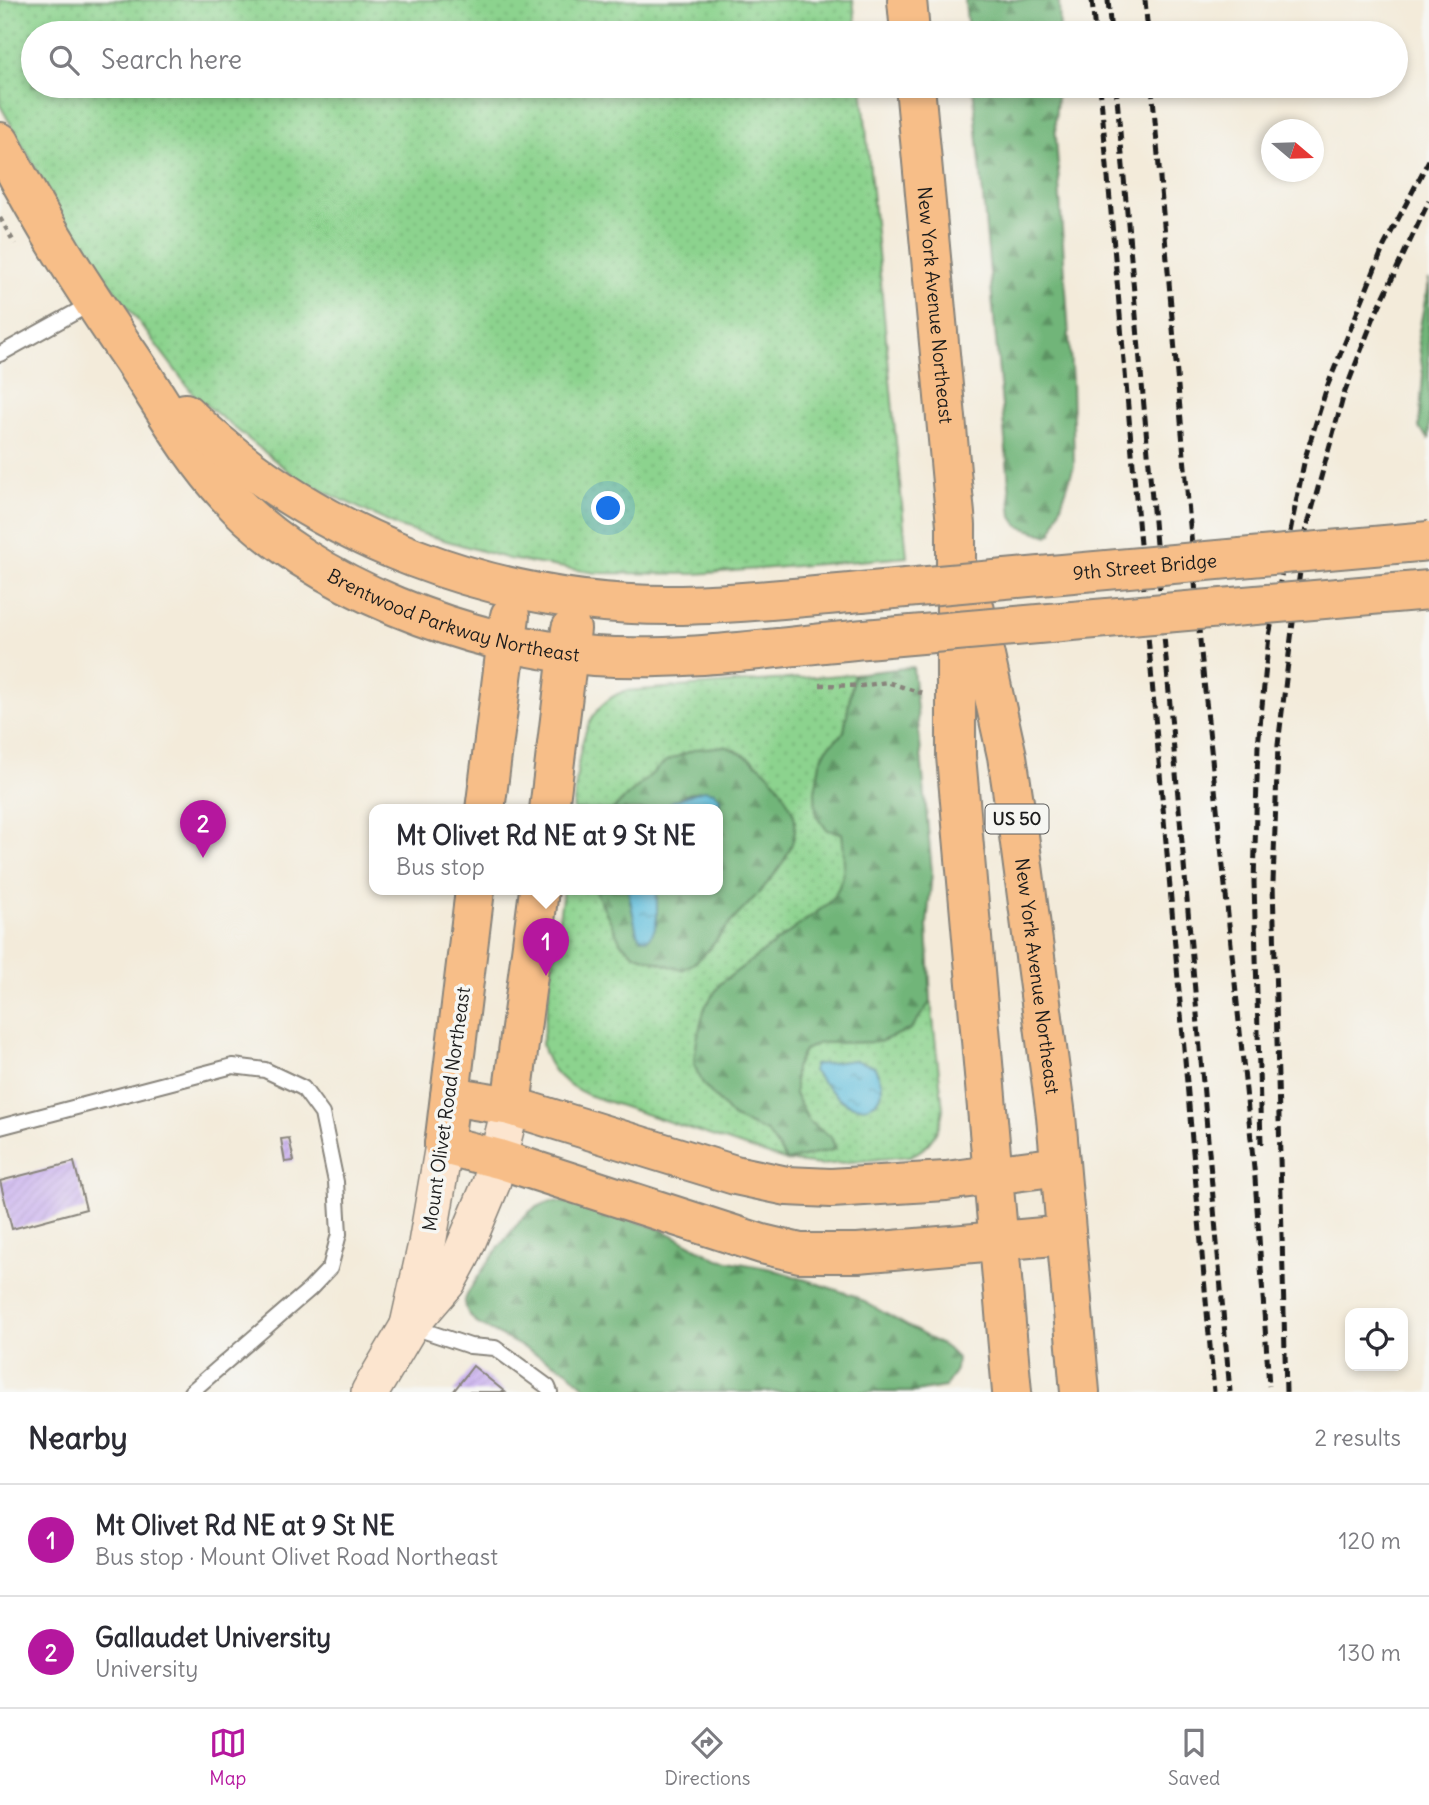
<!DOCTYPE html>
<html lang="en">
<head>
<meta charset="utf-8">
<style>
	body { margin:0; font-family:Delius,sans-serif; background:#f7f7f7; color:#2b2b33 }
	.controls { position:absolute; right:21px; bottom:21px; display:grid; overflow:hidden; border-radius:14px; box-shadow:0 4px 10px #0003 }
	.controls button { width:63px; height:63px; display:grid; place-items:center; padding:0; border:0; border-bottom:2px solid #e1e1e2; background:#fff; color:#2b2b33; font:35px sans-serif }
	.compass { position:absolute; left:1261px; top:119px; width:63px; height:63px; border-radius:50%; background:#fff; box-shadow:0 4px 10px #0003; rotate:109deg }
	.you { position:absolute; left:609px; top:509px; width:24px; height:24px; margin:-18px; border:5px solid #fff; border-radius:50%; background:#1a73e8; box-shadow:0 0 0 10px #1a73e833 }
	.badge { display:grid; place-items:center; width:46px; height:46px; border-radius:50%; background:#b5179e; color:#fff; font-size:23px; font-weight:700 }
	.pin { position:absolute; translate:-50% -58px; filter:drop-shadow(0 2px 4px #0008) }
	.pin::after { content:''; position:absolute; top:37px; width:24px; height:21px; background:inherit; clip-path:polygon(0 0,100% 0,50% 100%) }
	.popup { position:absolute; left:369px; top:804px; width:354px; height:91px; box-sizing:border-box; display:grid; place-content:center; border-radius:14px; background:#fff; filter:drop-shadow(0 2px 5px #0005); font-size:23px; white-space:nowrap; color:#7c7c81 }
	.popup b { font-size:26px; color:#2b2b33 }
	.popup::after { content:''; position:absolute; left:50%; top:100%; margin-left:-14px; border:14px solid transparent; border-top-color:#fff }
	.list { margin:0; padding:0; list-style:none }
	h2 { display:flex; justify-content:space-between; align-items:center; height:91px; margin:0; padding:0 28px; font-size:30px }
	h2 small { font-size:23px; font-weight:400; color:#7c7c81 }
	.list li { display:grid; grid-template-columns:46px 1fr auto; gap:21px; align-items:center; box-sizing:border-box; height:112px; padding:0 28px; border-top:2px solid #e1e1e2 }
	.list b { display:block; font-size:26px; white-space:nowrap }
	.list p { margin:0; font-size:23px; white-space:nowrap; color:#7c7c81 }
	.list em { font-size:23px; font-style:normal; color:#7c7c81 }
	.icon { flex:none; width:38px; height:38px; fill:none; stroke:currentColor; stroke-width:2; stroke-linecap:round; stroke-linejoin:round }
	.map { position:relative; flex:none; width:1429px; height:1392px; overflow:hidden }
	.search { position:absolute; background:#fff; box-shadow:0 4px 10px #0003; left:21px; right:21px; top:21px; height:77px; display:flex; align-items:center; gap:18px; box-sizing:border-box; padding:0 24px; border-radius:38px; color:#7c7c81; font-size:26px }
	.sheet { height:315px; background:#fff }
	nav { display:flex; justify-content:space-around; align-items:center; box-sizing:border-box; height:98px; border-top:2px solid #e1e1e2; background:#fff; font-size:19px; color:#7c7c81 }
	nav a { display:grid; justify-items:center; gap:4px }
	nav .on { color:#b5179e }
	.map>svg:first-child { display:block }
	.grass { fill:url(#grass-dots); stroke:#547855; stroke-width:2 }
	.forest { fill:url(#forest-firs); stroke:#46684a; stroke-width:2 }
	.water { fill:url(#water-ripples); stroke:#3d6d7c; stroke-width:2 }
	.building { fill:url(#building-hatch) }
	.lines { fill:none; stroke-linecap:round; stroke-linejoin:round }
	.service-casing { stroke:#88847b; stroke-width:18 }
	.secondary-casing { stroke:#88847b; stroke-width:40 }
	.primary-casing { stroke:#88847b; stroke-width:42 }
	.trunk-casing { stroke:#88847b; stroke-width:42 }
	.path { stroke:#88847b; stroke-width:4.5; stroke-dasharray:5 5; stroke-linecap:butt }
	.service { stroke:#fff; stroke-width:14 }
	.secondary { stroke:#fce5cf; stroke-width:37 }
	.primary { stroke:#f7be88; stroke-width:38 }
	.trunk { stroke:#f7be88; stroke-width:38 }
	.rail { stroke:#1c1c1c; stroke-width:5; stroke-dasharray:10 5; stroke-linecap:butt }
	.primary-bridge-casing { stroke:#88847b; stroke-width:42; stroke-linecap:butt }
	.primary-bridge { stroke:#f7be88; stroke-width:38 }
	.labels { text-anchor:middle; stroke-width:7; stroke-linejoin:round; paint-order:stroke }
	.shield { fill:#f6f6f2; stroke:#5d5d5c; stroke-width:2 }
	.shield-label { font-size:18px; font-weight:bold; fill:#1c1c1c }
	.street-label { font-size:19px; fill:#1c1c1c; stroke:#f6f6f2 }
</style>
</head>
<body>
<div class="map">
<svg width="1429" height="1392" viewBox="0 0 1429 1392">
	<defs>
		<pattern id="grass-dots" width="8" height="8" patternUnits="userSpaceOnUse" patternTransform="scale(1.75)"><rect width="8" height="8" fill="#8cd38e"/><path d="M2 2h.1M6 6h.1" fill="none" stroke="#78b57a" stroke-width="1.8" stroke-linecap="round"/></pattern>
		<pattern id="forest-firs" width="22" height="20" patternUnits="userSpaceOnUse" patternTransform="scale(1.75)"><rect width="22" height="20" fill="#71b579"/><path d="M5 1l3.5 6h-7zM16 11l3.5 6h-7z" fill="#5c9262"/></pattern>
		<pattern id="water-ripples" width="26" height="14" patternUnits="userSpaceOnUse" patternTransform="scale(1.75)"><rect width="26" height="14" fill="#5ebedc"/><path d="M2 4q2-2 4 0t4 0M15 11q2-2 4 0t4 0" fill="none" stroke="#4d9ab2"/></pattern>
		<pattern id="building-hatch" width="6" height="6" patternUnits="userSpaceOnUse" patternTransform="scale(1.75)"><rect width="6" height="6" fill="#c3a6ee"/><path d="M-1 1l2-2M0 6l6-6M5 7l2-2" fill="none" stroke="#a78ecc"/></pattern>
	</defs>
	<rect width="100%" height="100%" fill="#f6f6f2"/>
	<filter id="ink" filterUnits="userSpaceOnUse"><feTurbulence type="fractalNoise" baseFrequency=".0143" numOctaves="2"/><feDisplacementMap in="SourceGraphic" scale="14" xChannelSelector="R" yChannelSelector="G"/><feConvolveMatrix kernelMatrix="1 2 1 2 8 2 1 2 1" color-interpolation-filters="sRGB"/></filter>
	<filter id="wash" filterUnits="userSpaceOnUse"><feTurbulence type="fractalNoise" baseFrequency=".00686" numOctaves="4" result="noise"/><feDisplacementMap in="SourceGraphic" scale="28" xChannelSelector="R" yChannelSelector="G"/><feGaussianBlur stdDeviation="1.57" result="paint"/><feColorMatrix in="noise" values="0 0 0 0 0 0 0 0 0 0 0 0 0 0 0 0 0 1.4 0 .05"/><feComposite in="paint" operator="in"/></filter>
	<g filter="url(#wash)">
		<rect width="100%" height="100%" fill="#f3ebda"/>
		<!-- grass -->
		<g class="grass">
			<polygon points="0,0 853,0 857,33 33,33 33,86 862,86 907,557 696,574 596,573 509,559 399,527 298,479 195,396 72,234 0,105"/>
			<path d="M 854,674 L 844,732 L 827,748 L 820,762 C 833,805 863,864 829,903 L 721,983 L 703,1084 L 734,1118 L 767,1132 L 787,1161 L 835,1149 L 831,1137 L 809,1122 L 795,1094 L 795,1068 L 804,1050 L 819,1043 L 879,1042 L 910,1029 L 931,1001 L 943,1109 C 940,1130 930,1148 910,1156 L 821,1165 L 787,1161 L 588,1095 C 564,1084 548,1071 542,1044 L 563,890 L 718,890 L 718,810 L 573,810 C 579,766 576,708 625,691 Z"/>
		</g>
		<!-- forest -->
		<g class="forest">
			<polygon points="965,0 1059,0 1060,33 968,33"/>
			<polygon points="973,86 1058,86 1055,121 1072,382 1074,466 1052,533 1048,536 1018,526 1012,517"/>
			<polygon points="1429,279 1429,439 1419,428 1423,374 1418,337"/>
			<path d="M 913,667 L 932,872 L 927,925 L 931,1001 L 911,1029 L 879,1042 L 819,1043 L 804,1050 L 795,1068 L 795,1094 L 809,1122 L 831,1137 L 836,1149 L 787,1161 L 767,1132 L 734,1118 L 703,1084 L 694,1065 L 697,1039 L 705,1007 L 721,983 L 829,903 C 847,882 845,859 842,833 L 827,830 L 816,815 L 815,792 L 820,762 L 827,748 L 844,732 L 854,674 Z"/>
			<path d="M 725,746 C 751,756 772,772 785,796 C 788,804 795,812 795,821 C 799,856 757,895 735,918 C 717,937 706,959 682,970 L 636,955 L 621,943 L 595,890 L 628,890 L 637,933 L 657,924 L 655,912 L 657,890 L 718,890 L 720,799 C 704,781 677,797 662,810 L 612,810 L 666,761 L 696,749 Z"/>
			<path d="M 552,1201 L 586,1205 L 663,1230 L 718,1259 L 772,1269 L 852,1295 L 947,1348 L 957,1358 L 956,1370 L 945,1387 L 914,1392 L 590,1392 L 567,1370 L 478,1324 C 472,1319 464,1310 465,1301 C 465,1291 517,1222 528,1213 C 535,1207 543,1204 552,1201 Z"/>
		</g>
		<!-- water -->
		<g class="water">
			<polygon points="703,790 714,792 720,798 718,813 718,810 662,810 673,801"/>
			<path d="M 628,890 L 657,890 C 656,907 661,929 647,939 L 641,938 L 637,933 Z"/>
			<path d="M 854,1060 L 874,1066 C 877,1073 882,1080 882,1087 C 883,1105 864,1110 850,1105 C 840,1102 820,1080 813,1071 L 814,1065 Z"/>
		</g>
		<g id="blocks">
			<!-- building -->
			<g class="building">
				<polygon points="289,1138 294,1161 285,1162 281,1139"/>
				<polygon points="74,1162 86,1209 12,1229 0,1181"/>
				<polygon points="473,1366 505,1392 453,1392"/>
			</g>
		</g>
	</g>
	<g filter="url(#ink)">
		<use href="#blocks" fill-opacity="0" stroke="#88847b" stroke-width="2"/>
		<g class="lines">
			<defs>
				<g id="service">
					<polyline points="0,354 92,303"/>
					<polyline points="0,1127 233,1066 265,1070 303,1088 322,1114 336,1182 339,1234 330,1268 310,1289 191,1392"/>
					<polyline points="410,1326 470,1346 495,1348 548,1387 550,1392"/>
				</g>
				<g id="secondary">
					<polyline points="409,1325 427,1244 444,1145"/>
					<polyline points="370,1392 409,1326 447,1282 461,1256 491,1184 511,1106"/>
				</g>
				<g id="primary">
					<path id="s1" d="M 0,142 C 38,218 84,289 132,359 C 163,405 189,454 227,495 C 309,586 474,647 594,656 C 684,662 775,647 865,639"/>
					<path d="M 185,413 C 316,540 499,608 681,605 C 741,604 801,597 861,592"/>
					<polyline points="485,810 510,616"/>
					<polyline points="549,810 571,629"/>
					<polyline points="511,1106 539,890"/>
					<polyline points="444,1145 475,890"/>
				</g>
				<g id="trunk">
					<polyline points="907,0 910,33"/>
					<path id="s2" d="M 915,86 L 956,525 L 956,756 L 1012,1392"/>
					<path id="s3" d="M 972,597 L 1007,756 L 1018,828 L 1056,1116 L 1080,1392"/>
					<polyline points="450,1096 511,1106 735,1175 787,1186 831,1188 946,1181 1060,1166"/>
					<polyline points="444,1145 499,1159 762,1244 800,1253 858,1253 1066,1235"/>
				</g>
			</defs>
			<!-- service casing -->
			<use href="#service" class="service-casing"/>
			<!-- secondary casing -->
			<use href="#secondary" class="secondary-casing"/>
			<!-- primary casing -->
			<use href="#primary" class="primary-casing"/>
			<!-- trunk casing -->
			<use href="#trunk" class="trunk-casing"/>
			<!-- path -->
			<g class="path">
				<polyline points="0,218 15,244"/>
				<polyline points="820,685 861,686 887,682 922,693"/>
			</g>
			<!-- service -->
			<use href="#service" class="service"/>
			<!-- secondary -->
			<use href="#secondary" class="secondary"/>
			<!-- primary -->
			<use href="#primary" class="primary"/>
			<!-- trunk -->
			<use href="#trunk" class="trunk"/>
			<!-- rail -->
			<g class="rail">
				<polyline points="1092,0 1095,33"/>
				<polyline points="1108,0 1111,33"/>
				<polyline points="1145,0 1148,33"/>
				<polyline points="1100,86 1214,1392"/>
				<polyline points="1116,86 1230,1392"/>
				<polyline points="1152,86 1201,652 1255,1178 1269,1386"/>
				<polyline points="1261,1144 1254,882 1258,746 1269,636 1305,458 1327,387 1384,246 1429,160"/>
				<polyline points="1286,1392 1273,883 1278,745 1292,630 1305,535 1344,394 1374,317 1429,201"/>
			</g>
			<defs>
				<g id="primary-bridge">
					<path id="s4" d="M 861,592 L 1429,541"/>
					<polyline points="865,639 1429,590"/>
				</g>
			</defs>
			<!-- primary-bridge casing -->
			<use href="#primary-bridge" class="primary-bridge-casing"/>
			<!-- primary-bridge -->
			<use href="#primary-bridge" class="primary-bridge"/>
		</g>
	</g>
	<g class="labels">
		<!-- shield labels -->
		<rect class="shield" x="985.5" y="804.5" width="63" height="29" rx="5"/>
		<g class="shield-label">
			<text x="1017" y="825">US 50</text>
		</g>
		<!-- street labels -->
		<g class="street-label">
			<text dy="7" stroke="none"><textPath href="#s2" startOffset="220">New York Avenue Northeast</textPath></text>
			<text dy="7" stroke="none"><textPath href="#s4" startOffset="285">9th Street Bridge</textPath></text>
			<text dy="7" stroke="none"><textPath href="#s1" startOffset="682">Brentwood Parkway Northeast</textPath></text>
			<text dy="7" stroke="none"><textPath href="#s3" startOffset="385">New York Avenue Northeast</textPath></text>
			<text transform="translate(446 1109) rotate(-82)" y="7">Mount Olivet Road Northeast</text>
		</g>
	</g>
</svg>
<div class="controls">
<button><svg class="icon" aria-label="locate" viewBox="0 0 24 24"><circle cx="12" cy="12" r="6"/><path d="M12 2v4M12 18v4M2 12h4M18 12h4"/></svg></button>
</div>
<svg class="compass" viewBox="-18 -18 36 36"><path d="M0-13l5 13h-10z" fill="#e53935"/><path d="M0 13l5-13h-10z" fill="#7c7c81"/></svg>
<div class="you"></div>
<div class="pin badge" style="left:546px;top:976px">1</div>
<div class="popup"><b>Mt Olivet Rd NE at 9 St NE</b>Bus stop</div>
<div class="pin badge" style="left:203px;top:858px">2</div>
<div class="search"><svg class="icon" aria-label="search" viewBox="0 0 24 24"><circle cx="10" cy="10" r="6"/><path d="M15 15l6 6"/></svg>Search here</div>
</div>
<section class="sheet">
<h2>Nearby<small>2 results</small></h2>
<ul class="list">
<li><span class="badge">1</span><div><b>Mt Olivet Rd NE at 9 St NE</b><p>Bus stop · Mount Olivet Road Northeast</p></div><em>120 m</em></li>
<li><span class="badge">2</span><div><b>Gallaudet University</b><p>University</p></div><em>130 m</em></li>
</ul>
</section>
<nav>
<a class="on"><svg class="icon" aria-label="map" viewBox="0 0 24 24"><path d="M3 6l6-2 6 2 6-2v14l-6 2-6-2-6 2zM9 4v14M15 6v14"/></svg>Map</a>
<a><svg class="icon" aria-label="directions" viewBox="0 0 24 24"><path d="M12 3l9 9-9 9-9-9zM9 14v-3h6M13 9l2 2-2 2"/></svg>Directions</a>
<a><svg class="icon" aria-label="saved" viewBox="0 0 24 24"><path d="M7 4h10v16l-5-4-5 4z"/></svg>Saved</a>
</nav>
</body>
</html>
